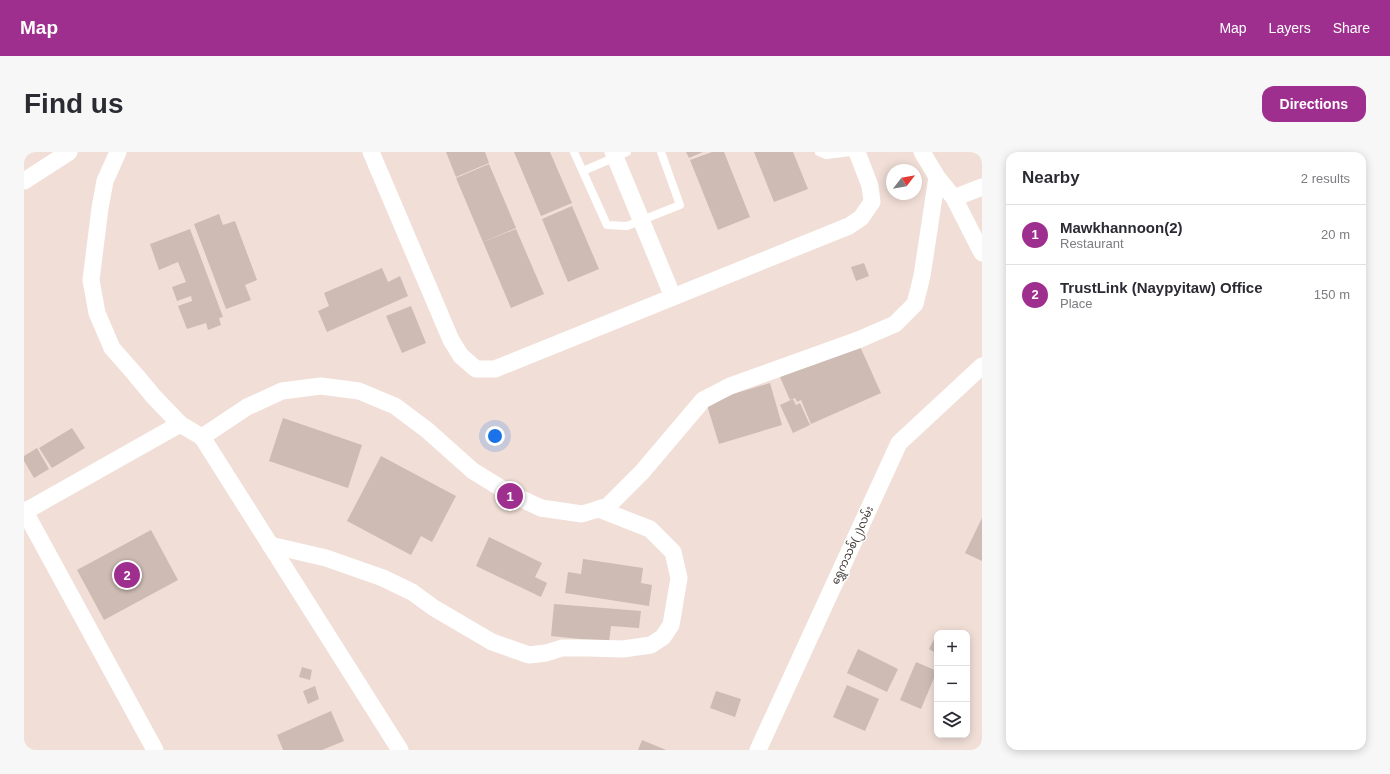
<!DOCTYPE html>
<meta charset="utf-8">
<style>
:root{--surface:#fff;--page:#f7f7f7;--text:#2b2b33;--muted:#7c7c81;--line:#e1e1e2;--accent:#9e2f8e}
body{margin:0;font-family:Arial,"Noto Sans Myanmar",sans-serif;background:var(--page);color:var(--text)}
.controls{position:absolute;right:12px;bottom:12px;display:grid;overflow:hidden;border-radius:8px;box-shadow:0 2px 10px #0003}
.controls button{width:36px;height:36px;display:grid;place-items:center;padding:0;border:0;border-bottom:1px solid var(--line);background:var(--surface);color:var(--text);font:20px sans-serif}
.compass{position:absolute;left:862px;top:12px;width:36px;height:36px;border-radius:50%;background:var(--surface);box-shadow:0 2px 10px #0003;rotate:59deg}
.you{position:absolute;left:471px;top:284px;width:14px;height:14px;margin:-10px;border:3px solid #fff;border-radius:50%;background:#1a73e8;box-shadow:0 0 0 6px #1a73e833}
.badge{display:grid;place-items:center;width:26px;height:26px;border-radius:50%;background:var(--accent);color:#fff;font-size:13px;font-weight:700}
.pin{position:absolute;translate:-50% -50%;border:2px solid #fff;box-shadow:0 1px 4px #0006}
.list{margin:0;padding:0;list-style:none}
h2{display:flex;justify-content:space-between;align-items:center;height:52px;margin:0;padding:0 16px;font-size:17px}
h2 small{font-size:13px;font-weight:400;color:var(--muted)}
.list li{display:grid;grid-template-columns:26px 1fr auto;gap:12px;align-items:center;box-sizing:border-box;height:60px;padding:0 16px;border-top:1px solid var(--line)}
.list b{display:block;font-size:15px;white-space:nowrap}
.list p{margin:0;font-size:13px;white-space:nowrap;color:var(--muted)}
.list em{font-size:13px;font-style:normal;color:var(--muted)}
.icon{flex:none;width:22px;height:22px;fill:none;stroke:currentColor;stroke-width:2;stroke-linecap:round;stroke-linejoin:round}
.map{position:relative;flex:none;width:958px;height:598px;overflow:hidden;border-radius:12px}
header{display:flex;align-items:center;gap:24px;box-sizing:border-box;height:56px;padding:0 20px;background:var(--accent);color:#fff}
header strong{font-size:19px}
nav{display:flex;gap:22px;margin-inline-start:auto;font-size:14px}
.intro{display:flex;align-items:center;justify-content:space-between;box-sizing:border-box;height:96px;padding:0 24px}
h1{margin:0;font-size:28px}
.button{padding:10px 18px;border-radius:12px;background:var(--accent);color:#fff;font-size:14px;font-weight:700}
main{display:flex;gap:24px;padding:0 24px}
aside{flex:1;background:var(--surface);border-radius:12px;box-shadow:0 2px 10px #0003}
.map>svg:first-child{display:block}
.building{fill:#cdbbb4}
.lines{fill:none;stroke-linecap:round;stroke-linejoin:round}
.service{stroke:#fff;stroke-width:8}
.minor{stroke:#fff;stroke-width:17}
.labels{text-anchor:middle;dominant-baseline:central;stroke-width:3;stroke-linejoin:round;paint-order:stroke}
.street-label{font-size:11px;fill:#3e3734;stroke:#fff}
</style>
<header>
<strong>Map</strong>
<nav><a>Map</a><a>Layers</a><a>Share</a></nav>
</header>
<div class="intro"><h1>Find us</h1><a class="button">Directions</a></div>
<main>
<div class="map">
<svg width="958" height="598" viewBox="0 0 958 598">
<rect width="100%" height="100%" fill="#f1dfd7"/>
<!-- building -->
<g class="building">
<polygon points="422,0 461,0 465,11 432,25"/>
<polygon points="490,0 526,0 548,51 517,64"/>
<polygon points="662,0 679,0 665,6"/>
<polygon points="688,0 700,0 726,65 694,78 666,8"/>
<polygon points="730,0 769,0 784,37 750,50"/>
<polygon points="465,12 492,76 459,90 432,26"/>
<polygon points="548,54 575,117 544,130 518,67"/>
<polygon points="195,62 199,73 211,69 233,128 221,133 227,148 202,157 170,72"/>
<polygon points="166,77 199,165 195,166 197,173 184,178 182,171 163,177 154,154 168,149 167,144 153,149 148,135 162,130 154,110 135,118 126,92"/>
<polygon points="492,77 520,142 487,156 459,90"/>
<polygon points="840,111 845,124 832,129 827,115"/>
<polygon points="358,116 364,130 376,124 384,144 303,180 294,159 305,154 300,141"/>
<polygon points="387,154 402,191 378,201 362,164"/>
<polygon points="834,190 857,241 787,272 777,248 773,250 771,246 766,248 756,225"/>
<polygon points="746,231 758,273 695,292 682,250"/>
<polygon points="769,247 772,253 776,251 786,273 769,281 756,253"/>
<polygon points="259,266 338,293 324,336 245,309"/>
<polygon points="48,276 61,296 28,316 15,296"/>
<polygon points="13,296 25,317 10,326 0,309 0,304"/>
<polygon points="357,304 432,344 408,390 397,384 387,403 323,369"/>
<polygon points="958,366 958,409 941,401"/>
<polygon points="127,378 154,428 80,468 53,418"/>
<polygon points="465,385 518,411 511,425 523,431 517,445 452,414"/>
<polygon points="559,407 619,416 617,431 628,433 625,454 541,441 544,420 557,422"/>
<polygon points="530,452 617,459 615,476 587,474 585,490 527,484"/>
<polygon points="913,482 913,502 905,497"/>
<polygon points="834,497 874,517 863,540 823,521"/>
<polygon points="892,510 913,519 897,557 876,548"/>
<polygon points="278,515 288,518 286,528 275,525"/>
<polygon points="823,533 855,547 841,579 809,565"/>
<polygon points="291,534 295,547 284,552 279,539"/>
<polygon points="692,539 717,547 711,565 686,556"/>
<polygon points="307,559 320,589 298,598 259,598 253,583"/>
<polygon points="618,588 642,598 614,598"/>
</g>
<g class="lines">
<!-- service -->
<g class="service">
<polyline points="550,0 583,73 603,74 656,53 637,0"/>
<polyline points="795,0 802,3 827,0"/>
<polyline points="559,19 603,0"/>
</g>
<!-- minor -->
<g class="minor">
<polyline points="94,0 81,29 76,56 67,128 73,161 88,196 110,221 130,245 156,272 178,285 223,255 258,239 297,234 335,239 371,254 403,278 449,319 485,341 517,356 558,362 584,354 618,320 679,248 706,234 834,188 871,172 891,152 898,124 913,25"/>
<polyline points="347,0 427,188 437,204 452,217 471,217 825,74 837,66 848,50 846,34 833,0"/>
<polyline points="589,0 649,145"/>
<polyline points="898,0 913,25 930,46 958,101"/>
<polyline points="0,29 45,0"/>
<polyline points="930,46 958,35"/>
<polyline points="178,285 376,598"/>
<polyline points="0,358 131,598"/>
<polyline points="0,360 156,272"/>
<polyline points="246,393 302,406 359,426 388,440 410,456 468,490 505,503 522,501 538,496 565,496 599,497 627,493 639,485 647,473 655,426 649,400 626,377 575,357"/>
<polyline points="734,598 875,291 958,214"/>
</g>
</g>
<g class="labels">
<!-- street labels -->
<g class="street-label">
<text transform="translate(828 393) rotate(-65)">ရွှေကသစ်(၂)လမ်း</text>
</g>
</g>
</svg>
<div class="controls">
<button>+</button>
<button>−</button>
<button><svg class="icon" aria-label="layers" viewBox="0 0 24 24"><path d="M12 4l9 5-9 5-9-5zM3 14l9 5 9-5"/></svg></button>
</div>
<svg class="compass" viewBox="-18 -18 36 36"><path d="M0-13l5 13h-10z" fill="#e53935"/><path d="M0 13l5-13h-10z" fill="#7c7c81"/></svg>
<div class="you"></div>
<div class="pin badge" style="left:486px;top:344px">1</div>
<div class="pin badge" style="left:103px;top:423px">2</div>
</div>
<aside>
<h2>Nearby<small>2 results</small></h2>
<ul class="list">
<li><span class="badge">1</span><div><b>Mawkhannoon(2)</b><p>Restaurant</p></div><em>20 m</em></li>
<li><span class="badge">2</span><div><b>TrustLink (Naypyitaw) Office</b><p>Place</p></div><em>150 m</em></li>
</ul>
</aside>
</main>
